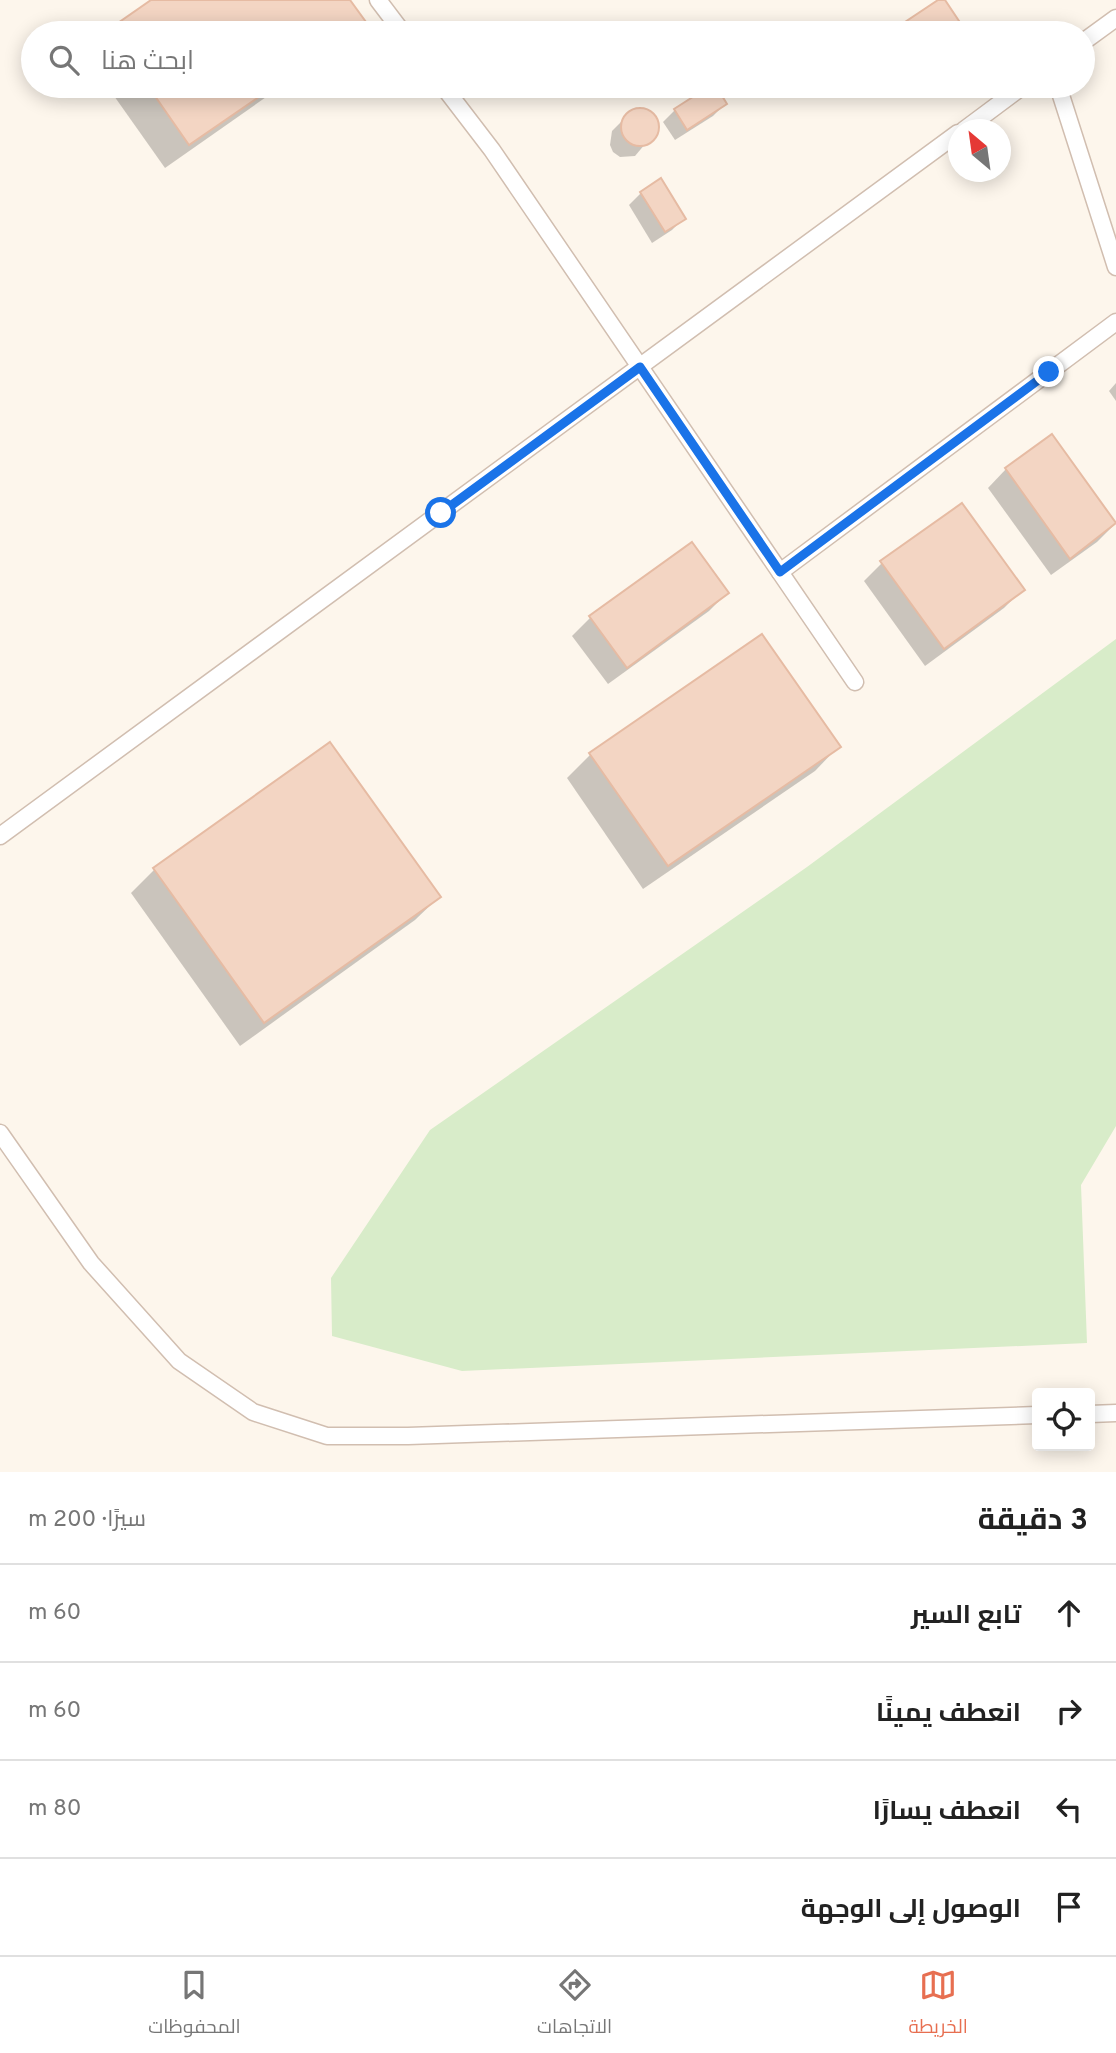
<!DOCTYPE html>
<html lang="ar">
<meta charset="utf-8">
<style>
:root{--surface:#fff;--page:#f6f6f6;--text:#222;--muted:#767676;--line:#e0e0e0;--accent:#e76f51}
body{margin:0;font-family:Overpass,Cairo,sans-serif;background:var(--page);color:var(--text);direction:rtl}
.controls{position:absolute;right:21px;bottom:21px;display:grid;overflow:hidden;border-radius:7px;box-shadow:0 4px 18px #0003}
.controls button{width:63px;height:63px;display:grid;place-items:center;padding:0;border:0;border-bottom:2px solid var(--line);background:var(--surface);color:var(--text);font:35px sans-serif}
.compass{position:absolute;left:948px;top:119px;width:63px;height:63px;border-radius:50%;background:var(--surface);box-shadow:0 4px 18px #0003;rotate:331deg}
.stop{position:absolute;width:21px;height:21px;margin:-16px;border:5px solid #1a73e8;border-radius:50%;background:#fff}
.stop.end{background:#1a73e8;border-color:#fff;box-shadow:0 2px 7px #0008}
.list{margin:0;padding:0;list-style:none}
h2{display:flex;justify-content:space-between;align-items:center;height:91px;margin:0;padding:0 28px;font-size:30px}
h2 small{font-size:23px;font-weight:400;color:var(--muted)}
.list li{display:grid;grid-template-columns:46px 1fr auto;gap:21px;align-items:center;box-sizing:border-box;height:98px;padding:0 28px;border-top:2px solid var(--line)}
.list b{display:block;font-size:26px;white-space:nowrap}
.list em{font-size:23px;font-style:normal;color:var(--muted)}
.icon{flex:none;width:38px;height:38px;fill:none;stroke:currentColor;stroke-width:2;stroke-linecap:round;stroke-linejoin:round}
.map{position:relative;flex:none;width:1116px;height:1472px;overflow:hidden;direction:ltr}
.search{position:absolute;background:var(--surface);box-shadow:0 4px 18px #0003;left:21px;right:21px;top:21px;height:77px;display:flex;align-items:center;gap:18px;box-sizing:border-box;padding:0 24px;border-radius:38px;color:var(--muted);font-size:26px}
.sheet{height:483px;background:var(--surface)}
nav{display:flex;justify-content:space-around;align-items:center;box-sizing:border-box;height:98px;border-top:2px solid var(--line);background:var(--surface);font-size:19px;color:var(--muted)}
nav a{display:grid;justify-items:center;gap:4px}
nav .on{color:var(--accent)}
.map>svg:first-child{display:block}
.green{fill:#d8ecc9}
.shadow{fill:#0003}
.building{fill:#f3d5c3;stroke:#e6bba3;stroke-width:2}
.lines{fill:none;stroke-linecap:round;stroke-linejoin:round}
.lane-casing{stroke:#d1beb0;stroke-width:19}
.lane{stroke:#fff;stroke-width:16}
.route{stroke:#1a73e8;stroke-width:9}
</style>
<div class="map">
<svg width="1116" height="1472" viewBox="0 0 1116 1472">
<rect width="100%" height="100%" fill="#fdf6ec"/>
<!-- green -->
<polygon class="green" points="1116,639 1116,1126 1081,1185 1087,1343 462,1371 332,1336 331,1278 430,1130 807,867"/>
<!-- shadow -->
<g class="shadow">
<polygon points="154,0 348,0 364,22 352,33 107,33"/>
<polygon points="941,0 961,27 955,33 895,33"/>
<polygon points="107,86 282,86 165,168"/>
<polygon points="714,86 725,104 713,116 675,140 663,122 675,110"/>
<polygon points="638,110 653,115 657,130 635,156 620,157 613,152 610,145 612,131 631,112"/>
<polygon points="660,181 684,218 672,230 652,243 629,205 641,193"/>
<polygon points="1116,383 1116,401 1109,391"/>
<polygon points="1052,437 1115,524 1097,542 1051,575 988,488 1006,469"/>
<polygon points="692,544 727,593 709,611 608,684 572,636 590,618"/>
<polygon points="882,563 1022,590 1004,608 925,666 864,581"/>
<polygon points="838,747 815,771 643,889 567,778 591,754"/>
<polygon points="154,870 439,897 415,920 240,1046 131,893"/>
</g>
<!-- building -->
<g class="building">
<polygon points="151,0 350,0 366,22 350,33 111,33 108,30"/>
<polygon points="938,0 945,0 963,27 954,33 904,33 899,26"/>
<polygon points="806,23 813,33 790,33"/>
<polygon points="148,86 275,86 189,145"/>
<polygon points="710,86 716,86 727,104 687,130 674,109"/>
<circle cx="640" cy="127" r="19"/>
<polygon points="661,178 686,219 665,232 640,192"/>
<polygon points="1052,434 1116,523 1070,559 1005,468"/>
<polygon points="962,503 1025,590 944,649 880,561"/>
<polygon points="692,542 729,593 627,668 589,616"/>
<polygon points="762,634 841,747 668,866 589,753"/>
<polygon points="330,742 441,897 264,1023 153,868"/>
</g>
<g class="lines">
<defs>
<g id="lane">
<polyline points="378,0 403,33"/>
<polyline points="1083,42 1116,18"/>
<polyline points="443,86 492,150 855,682"/>
<polyline points="1058,86 1116,267"/>
<polyline points="964,130 1023,86"/>
<polyline points="780,572 1116,322"/>
<polyline points="0,836 958,133"/>
<polyline points="0,1133 91,1263 179,1361 253,1412 327,1436 408,1436 1037,1415"/>
<polyline points="1090,1414 1116,1413"/>
</g>
</defs>
<!-- lane casing -->
<use href="#lane" class="lane-casing"/>
<!-- lane -->
<use href="#lane" class="lane"/>
</g>
<g class="lines">
<!-- route -->
<polyline class="route" points="441,513 640,367 780,572 1049,372"/>
</g>
</svg>
<div class="controls">
<button><svg class="icon" aria-label="locate" viewBox="0 0 24 24"><circle cx="12" cy="12" r="6"/><path d="M12 2v4M12 18v4M2 12h4M18 12h4"/></svg></button>
</div>
<svg class="compass" viewBox="-18 -18 36 36"><path d="M0-13l5 13h-10z" fill="#e53935"/><path d="M0 13l5-13h-10z" fill="#767676"/></svg>
<div class="stop" style="left:441px;top:513px"></div>
<div class="stop end" style="left:1049px;top:372px"></div>
<div class="search"><svg class="icon" aria-label="search" viewBox="0 0 24 24"><circle cx="10" cy="10" r="6"/><path d="M15 15l6 6"/></svg>ابحث هنا</div>
</div>
<section class="sheet">
<h2>3 دقيقة<small>سيرًا · 200 m</small></h2>
<ul class="list">
<li><svg class="icon" aria-label="ahead" viewBox="0 0 24 24"><path d="M12 20V5M6 11l6-6 6 6"/></svg><div><b>تابع السير</b></div><em>60 m</em></li>
<li><svg class="icon" aria-label="right" viewBox="0 0 24 24"><path d="M7 20v-9h11M14 6l5 5-5 5"/></svg><div><b>انعطف يمينًا</b></div><em>60 m</em></li>
<li><svg class="icon" aria-label="left" viewBox="0 0 24 24"><path d="M17 20v-9H6M10 6l-5 5 5 5"/></svg><div><b>انعطف يسارًا</b></div><em>80 m</em></li>
<li><svg class="icon" aria-label="arrive" viewBox="0 0 24 24"><path d="M6 21V4h12l-3 4 3 4H6"/></svg><div><b>الوصول إلى الوجهة</b></div></li>
</ul>
</section>
<nav>
<a class="on"><svg class="icon" aria-label="map" viewBox="0 0 24 24"><path d="M3 6l6-2 6 2 6-2v14l-6 2-6-2-6 2zM9 4v14M15 6v14"/></svg>الخريطة</a>
<a><svg class="icon" aria-label="directions" viewBox="0 0 24 24"><path d="M12 3l9 9-9 9-9-9zM9 14v-3h6M13 9l2 2-2 2"/></svg>الاتجاهات</a>
<a><svg class="icon" aria-label="saved" viewBox="0 0 24 24"><path d="M7 4h10v16l-5-4-5 4z"/></svg>المحفوظات</a>
</nav>
